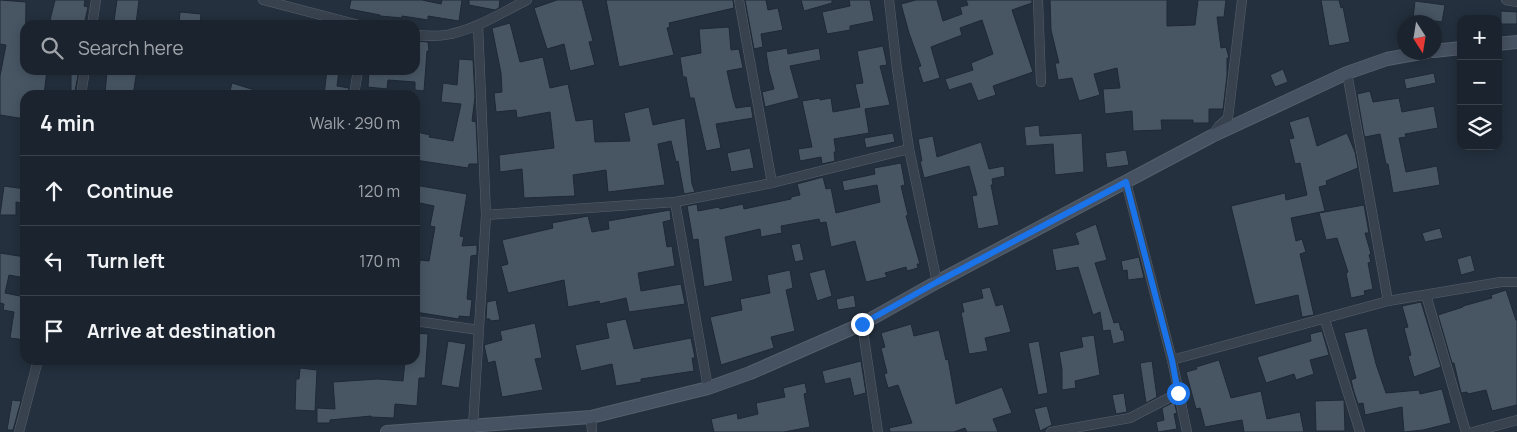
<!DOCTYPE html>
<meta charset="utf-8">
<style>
:root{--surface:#1b242e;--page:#28303a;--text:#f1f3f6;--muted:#a0a4aa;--line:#39414a}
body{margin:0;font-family:Manrope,sans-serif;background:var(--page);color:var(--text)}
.controls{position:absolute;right:15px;top:15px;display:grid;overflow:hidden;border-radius:10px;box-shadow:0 2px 12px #0003}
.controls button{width:45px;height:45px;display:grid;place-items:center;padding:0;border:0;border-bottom:1px solid var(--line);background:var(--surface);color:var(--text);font:25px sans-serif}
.compass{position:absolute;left:1397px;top:15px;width:45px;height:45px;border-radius:50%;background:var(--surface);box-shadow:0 2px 12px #0003;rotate:168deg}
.stop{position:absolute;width:15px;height:15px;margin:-11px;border:4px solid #1a73e8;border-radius:50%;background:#fff}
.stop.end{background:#1a73e8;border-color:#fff;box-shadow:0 1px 5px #0008}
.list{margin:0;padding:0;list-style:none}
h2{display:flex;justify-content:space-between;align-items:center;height:65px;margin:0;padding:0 20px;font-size:21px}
h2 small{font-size:16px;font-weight:400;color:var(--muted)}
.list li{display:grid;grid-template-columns:32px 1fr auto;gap:15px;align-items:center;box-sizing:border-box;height:70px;padding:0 20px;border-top:1px solid var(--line)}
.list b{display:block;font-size:19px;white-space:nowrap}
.list em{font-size:16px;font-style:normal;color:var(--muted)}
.icon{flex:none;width:28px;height:28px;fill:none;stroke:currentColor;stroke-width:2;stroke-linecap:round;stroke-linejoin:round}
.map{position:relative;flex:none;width:1517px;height:432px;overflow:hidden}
.search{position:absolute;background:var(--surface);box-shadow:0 2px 12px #0003;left:20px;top:20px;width:400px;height:55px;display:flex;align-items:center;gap:12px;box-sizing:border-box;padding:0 18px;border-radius:15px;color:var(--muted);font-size:19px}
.panel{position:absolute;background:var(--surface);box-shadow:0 2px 12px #0003;left:20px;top:90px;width:400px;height:275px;border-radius:15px}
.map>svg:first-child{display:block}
.building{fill:#485664;stroke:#1f2935}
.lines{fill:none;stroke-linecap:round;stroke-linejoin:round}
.minor-casing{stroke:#56606c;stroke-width:10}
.secondary-casing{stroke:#56606c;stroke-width:14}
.minor{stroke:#38424e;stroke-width:9}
.secondary{stroke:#465161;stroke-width:12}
.route{stroke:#1a73e8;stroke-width:6}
</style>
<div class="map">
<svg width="1517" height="432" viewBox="0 0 1517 432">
<rect width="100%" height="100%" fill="#24303e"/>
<!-- building -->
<g class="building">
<polygon points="0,0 26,2 25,70 47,70 44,95 25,95 25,119 0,115 0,76 6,45 0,44"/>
<polygon points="55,0 85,0 84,6 88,7 84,25 71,25 50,20"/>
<polygon points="117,0 139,0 136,24 114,21"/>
<polygon points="351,0 422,0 441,4 442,0 462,0 459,21 428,16 428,20 402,16 402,18 380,16 380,15 349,9"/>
<polygon points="469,0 500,0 499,8 495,10 469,5"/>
<polygon points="557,0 582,0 593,41 589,42 595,65 570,71 564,44 547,49 534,8"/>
<polygon points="606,0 733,0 734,8 669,23 670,27 667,28 674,55 619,67"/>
<polygon points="745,0 766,0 768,10 778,8 783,30 761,34 763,47 754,49"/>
<polygon points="801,0 832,0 832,3 804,11"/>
<polygon points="849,0 870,0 874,21 850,26 850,30 827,34 822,12 850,6"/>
<polygon points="916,0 937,0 943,21 962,14 960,7 968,5 966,0 1032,0 1032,3 1012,10 1033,72 993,86 996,95 978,101 971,83 949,90 945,79 973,70 971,63 993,54 982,20 960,28 962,35 931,47 940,78 923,83 918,67 921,66 909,33 901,4"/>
<polygon points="1050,0 1167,0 1167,26 1195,25 1198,0 1226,0 1224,17 1217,17 1221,48 1226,47 1229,58 1227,58 1227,76 1223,109 1209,109 1209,123 1193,123 1193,120 1161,120 1162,130 1133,131 1132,111 1105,114 1103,89 1120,88 1117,68 1094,74 1100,95 1079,101 1072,78 1058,80 1055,63 1059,63 1051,30"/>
<polygon points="1321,0 1339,0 1341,8 1343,7 1350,42 1329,46"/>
<polygon points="1415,1 1445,5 1442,22 1413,18"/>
<polygon points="1501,11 1517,12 1517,24 1501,24"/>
<polygon points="180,12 201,14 200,25 179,25"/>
<polygon points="510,23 520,62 543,57 550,88 568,84 576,121 593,119 595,142 630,141 624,113 649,107 653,125 685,118 692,184 695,192 684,194 678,161 676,162 671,141 658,144 665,185 608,192 606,170 573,175 575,196 524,198 522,169 500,172 499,155 554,148 550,112 517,118 516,110 496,112 494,93 502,92 501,73 492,28"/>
<polygon points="729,27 731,50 739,49 743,68 727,71 733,98 736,108 751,106 753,118 716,124 721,148 706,151 694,98 690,98 686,77 683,77 680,57 701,53 699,29"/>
<polygon points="415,41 428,42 429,51 427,51 424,91 415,90 415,82 388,80 387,89 368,87 369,70 415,70"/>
<polygon points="883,46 887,65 880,66 890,105 865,109 869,133 834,139 836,152 834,152 835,161 822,164 821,157 800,161 798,149 812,147 802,101 820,98 820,100 831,98 833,112 860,107 855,84 863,83 857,51"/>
<polygon points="787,48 788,54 819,48 821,60 790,66 799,98 765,107 762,92 774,89 769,71 766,52"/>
<polygon points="459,59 473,60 475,97 472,121 476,122 478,164 469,164 468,168 415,160 415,143 417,132 430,135 429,137 453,141 461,104 441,102 443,83 457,85"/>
<polygon points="1283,69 1288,82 1275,87 1270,75"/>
<polygon points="71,70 79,70 75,91 71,91"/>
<polygon points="107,70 137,70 133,95 105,95"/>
<polygon points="327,70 339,70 337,86 349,88 348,95 324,95"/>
<polygon points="1434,73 1436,83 1406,89 1404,79"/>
<polygon points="232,83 264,93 263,95 229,95"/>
<polygon points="1370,91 1373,102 1399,98 1402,112 1434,106 1438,128 1405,134 1406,137 1399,138 1406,172 1437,166 1440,185 1393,193 1388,164 1386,164 1380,134 1365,137 1364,135 1357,94"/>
<polygon points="1309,116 1317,146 1347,133 1355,152 1358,168 1326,181 1327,185 1319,187 1325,211 1291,218 1296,241 1302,239 1306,252 1300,254 1314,315 1302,317 1298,295 1255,305 1231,206 1285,193 1286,200 1307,195 1300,163 1295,164 1289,139 1294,138 1289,122"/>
<polygon points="1039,125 1040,136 1082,133 1084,172 1055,175 1053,144 1026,146 1024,127"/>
<polygon points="893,133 895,142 866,148 864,138"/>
<polygon points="933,136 937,157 981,142 989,169 1004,166 1005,176 992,179 993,185 991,185 999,225 978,229 972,196 977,195 969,166 924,178 920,161 922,161 918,139"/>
<polygon points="750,148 754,168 731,172 727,153"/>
<polygon points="1126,150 1129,165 1107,168 1105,153"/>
<polygon points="901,163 905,185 901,186 908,215 906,216 920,264 917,264 918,268 907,271 906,267 885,273 887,277 866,282 855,241 831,247 826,222 820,223 819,219 781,226 782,233 761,237 760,229 725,237 733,281 704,287 698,239 693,240 687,206 697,204 698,211 719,207 720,209 743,204 744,209 791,199 791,197 800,195 797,184 823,177 826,189 831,188 836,213 880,202 877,185 844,191 842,181 875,174 874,168"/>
<polygon points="415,185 467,194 460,236 464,237 462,246 477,245 477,255 471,256 467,299 472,300 470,317 459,316 459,319 415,312 415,291 417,291 420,260 429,261 435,227 430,226 434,206 415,202"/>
<polygon points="4,186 25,189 25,204 16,202 16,215 0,215"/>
<polygon points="1364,205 1369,233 1365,233 1371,254 1369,255 1371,262 1368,263 1373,289 1364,291 1365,295 1351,298 1346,273 1348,272 1337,238 1326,240 1319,213"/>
<polygon points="670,210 671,220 663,222 667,247 672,246 675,266 638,273 641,291 681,284 685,304 629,312 626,298 600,304 599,301 568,307 564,280 508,293 501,266 508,264 502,240 553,228 552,223 588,216 592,232 609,229 608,221"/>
<polygon points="1096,224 1107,260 1095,263 1114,323 1119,322 1121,330 1123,330 1125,341 1113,344 1110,330 1103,331 1100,312 1093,315 1078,267 1056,271 1052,249 1079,244 1075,233"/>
<polygon points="1440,228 1443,238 1425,242 1422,233"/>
<polygon points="800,243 804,260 795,262 791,245"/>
<polygon points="0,253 25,257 25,278 9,275 5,293 25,297 25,340 10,338 14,312 3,310 4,304 0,303"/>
<polygon points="1471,255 1475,271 1461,275 1457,259"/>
<polygon points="1139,257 1144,278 1128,280 1127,270 1123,271 1121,261"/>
<polygon points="825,269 832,296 817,301 809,273"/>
<polygon points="790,270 793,288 786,290 795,331 771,337 774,348 721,365 710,317 742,310 740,299 770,293 767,275"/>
<polygon points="990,287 996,306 1003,304 1011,332 985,338 988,351 969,354 961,312 964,312 962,303 983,298 981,289"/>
<polygon points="1506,290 1516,320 1517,320 1517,405 1492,411 1486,390 1468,394 1467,392 1461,393 1454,363 1452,363 1438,315 1463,307 1463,306 1492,298 1491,295"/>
<polygon points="854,295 856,307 838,310 836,299"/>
<polygon points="496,300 500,320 490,321 490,319 486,319 487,302"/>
<polygon points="1421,302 1441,367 1414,377 1408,356 1411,355 1404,328 1408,327 1402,306"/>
<polygon points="626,319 634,349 691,338 695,358 692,358 694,371 641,379 641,382 616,386 612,364 581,371 575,345 609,338 606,323"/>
<polygon points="535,323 542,358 535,359 543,390 502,397 495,361 488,363 484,345 502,340 500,331"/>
<polygon points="911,324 914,336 939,330 946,360 948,359 950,370 956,404 1002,387 1012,413 993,419 998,432 967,432 965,428 954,432 890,432 889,428 912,423 898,385 888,388 884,374 887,373 881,348 885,347 881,333"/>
<polygon points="1367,328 1376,364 1386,393 1419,390 1420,394 1442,389 1451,423 1423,430 1404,432 1402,407 1365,415 1363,403 1358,404 1354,392 1351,380 1356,378 1344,333"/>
<polygon points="1322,331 1329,355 1310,360 1314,374 1296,380 1294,374 1266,383 1257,357 1311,341 1310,334"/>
<polygon points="415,333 428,334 425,378 419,378 417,406 395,404 394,418 371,417 371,416 330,420 330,423 317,423 317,408 335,409 333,382 378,379 403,381 405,360 415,360"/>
<polygon points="1094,335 1100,375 1075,381 1076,388 1062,390 1062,369 1059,352 1083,347 1081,337"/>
<polygon points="448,341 466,344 459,388 441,385"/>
<polygon points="1039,341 1048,393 1038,395 1028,343"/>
<polygon points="1219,360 1231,398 1261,391 1267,419 1300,412 1304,432 1244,432 1242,420 1205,427 1200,408 1196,409 1186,372 1197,369 1196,367"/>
<polygon points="861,361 866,393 854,396 850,378 825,384 822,371"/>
<polygon points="1152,361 1157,397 1146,403 1140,363"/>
<polygon points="300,368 317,370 315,411 295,410 296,379 299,379"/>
<polygon points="805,383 807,393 804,394 810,427 784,432 714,432 711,419 737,413 738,419 758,414 756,403 785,397 783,388"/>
<polygon points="1124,393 1127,412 1116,414 1112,395"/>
<polygon points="12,400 21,401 13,430 7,430"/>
<polygon points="1344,400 1345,431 1316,431 1315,401"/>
<polygon points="1174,402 1177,413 1174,414 1177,429 1158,432 1156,422 1164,420 1162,408"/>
<polygon points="1047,406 1052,425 1040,431 1034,409"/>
</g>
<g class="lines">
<defs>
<g id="minor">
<polyline points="263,0 359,25"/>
<polyline points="739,0 772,183"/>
<polyline points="889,0 897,69 909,149 937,282"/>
<polyline points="1038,0 1041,82"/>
<polyline points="1506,0 1517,2"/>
<polyline points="92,25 96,0"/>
<path d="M415,35C427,36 439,37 451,34C478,28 503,12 527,0"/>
<polyline points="1347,73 1388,301"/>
<polyline points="81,95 85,70"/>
<polyline points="354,95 358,70"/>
<polyline points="1213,135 1219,126 1228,118 1242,0"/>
<polyline points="1126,182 1172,360 1187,432"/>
<polyline points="675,202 708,388"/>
<polyline points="486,215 675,202 772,183 909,149"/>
<polyline points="1426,295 1466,432"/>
<polyline points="1325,320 1360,432"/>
<polyline points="415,321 479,330"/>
<polyline points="862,324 878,432"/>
<polyline points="1172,360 1388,301 1501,282 1517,282"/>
<polyline points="591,417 592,432"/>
<polyline points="470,430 473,426 486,215 478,25"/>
<polyline points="19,432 38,360"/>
<polyline points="1051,432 1130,418 1178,393"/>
<polyline points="1473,432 1517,420"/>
</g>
<g id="secondary">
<polyline points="1498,44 1517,42"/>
<polyline points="1434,51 1461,48"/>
<polyline points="387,432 591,417 708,388 750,373 862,324 937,282 1212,136 1347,73 1387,59 1426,52"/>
</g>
</defs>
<!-- minor casing -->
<use href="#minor" class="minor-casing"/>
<!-- secondary casing -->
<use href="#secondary" class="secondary-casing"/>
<!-- minor -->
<use href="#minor" class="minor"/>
<!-- secondary -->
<use href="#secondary" class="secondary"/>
</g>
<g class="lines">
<!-- route -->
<polyline class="route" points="862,324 937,282 1126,182 1172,360 1178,393"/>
</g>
</svg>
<div class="controls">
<button>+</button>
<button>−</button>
<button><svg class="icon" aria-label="layers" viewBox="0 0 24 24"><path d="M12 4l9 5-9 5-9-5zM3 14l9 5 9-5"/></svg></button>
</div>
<svg class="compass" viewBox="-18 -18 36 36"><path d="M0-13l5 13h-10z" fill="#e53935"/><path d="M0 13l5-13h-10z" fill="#a0a4aa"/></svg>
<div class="stop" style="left:1178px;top:393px"></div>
<div class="stop end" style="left:862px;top:324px"></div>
<div class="search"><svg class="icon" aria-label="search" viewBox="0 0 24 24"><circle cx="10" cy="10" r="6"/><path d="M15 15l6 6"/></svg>Search here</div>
<section class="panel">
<h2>4 min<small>Walk · 290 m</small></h2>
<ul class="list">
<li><svg class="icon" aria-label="ahead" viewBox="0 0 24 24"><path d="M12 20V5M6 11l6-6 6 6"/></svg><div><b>Continue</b></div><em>120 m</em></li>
<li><svg class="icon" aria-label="left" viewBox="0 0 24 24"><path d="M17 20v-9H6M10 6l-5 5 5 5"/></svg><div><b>Turn left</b></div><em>170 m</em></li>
<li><svg class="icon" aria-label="arrive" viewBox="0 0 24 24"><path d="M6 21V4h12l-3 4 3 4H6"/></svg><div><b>Arrive at destination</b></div></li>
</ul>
</section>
</div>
